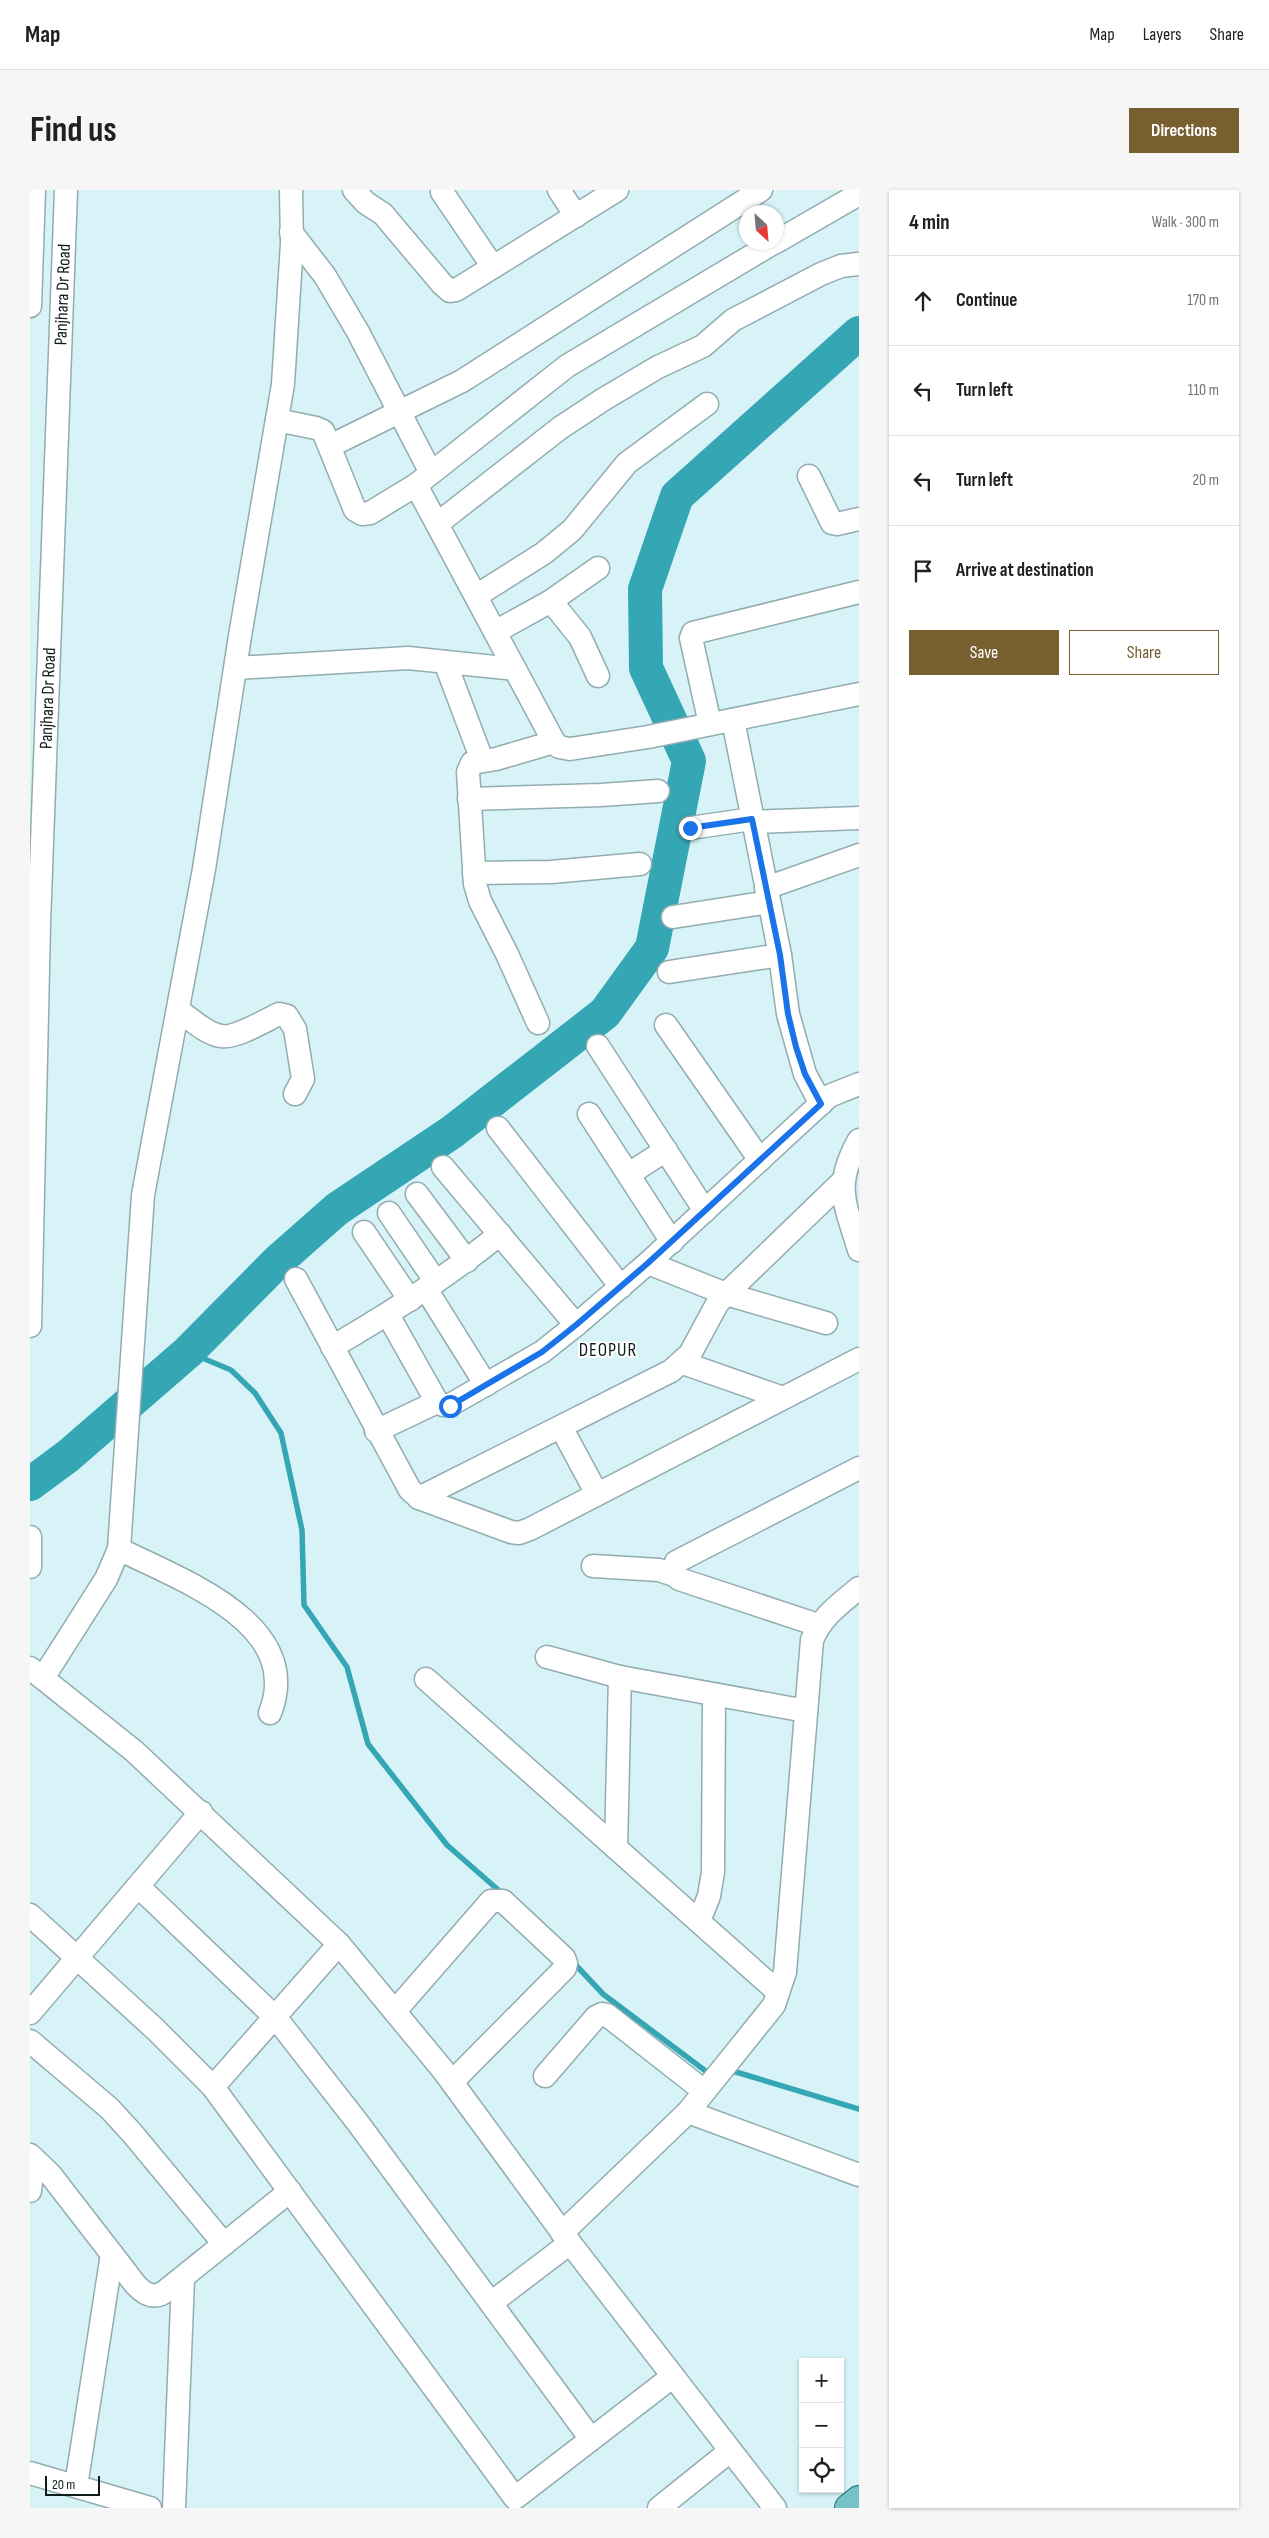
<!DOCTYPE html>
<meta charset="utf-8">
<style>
:root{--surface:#fff;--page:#f6f6f6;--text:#202124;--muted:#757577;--line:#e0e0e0;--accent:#775f2f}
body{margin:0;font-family:"Sofia Sans Condensed",sans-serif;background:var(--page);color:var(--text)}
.controls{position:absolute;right:15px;bottom:15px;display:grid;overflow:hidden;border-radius:0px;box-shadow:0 1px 4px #0004}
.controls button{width:45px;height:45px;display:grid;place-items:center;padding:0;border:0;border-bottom:1px solid var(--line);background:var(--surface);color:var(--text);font:25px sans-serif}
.compass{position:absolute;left:709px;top:15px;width:45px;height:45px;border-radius:50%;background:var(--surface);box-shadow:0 1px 4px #0004;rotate:154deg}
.scale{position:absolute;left:15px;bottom:12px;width:55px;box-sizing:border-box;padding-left:5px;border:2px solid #101b1c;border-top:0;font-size:14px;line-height:18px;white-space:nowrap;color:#101b1c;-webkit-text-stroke:4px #fff;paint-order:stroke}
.stop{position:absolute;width:15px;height:15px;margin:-11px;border:4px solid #1a73e8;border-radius:50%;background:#fff}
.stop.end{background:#1a73e8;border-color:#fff;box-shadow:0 1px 5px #0008}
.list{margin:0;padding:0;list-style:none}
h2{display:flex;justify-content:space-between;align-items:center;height:65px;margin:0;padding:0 20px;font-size:21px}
h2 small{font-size:16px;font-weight:400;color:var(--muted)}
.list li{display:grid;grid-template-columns:32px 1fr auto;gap:15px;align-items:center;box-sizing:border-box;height:90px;padding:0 20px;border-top:1px solid var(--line)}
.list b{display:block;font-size:19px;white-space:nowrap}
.list em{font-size:16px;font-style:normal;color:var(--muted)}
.actions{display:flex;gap:10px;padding:15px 20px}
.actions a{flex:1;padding:11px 0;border:1px solid var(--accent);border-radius:0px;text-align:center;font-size:18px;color:var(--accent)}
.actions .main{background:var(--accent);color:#fff}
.icon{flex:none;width:28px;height:28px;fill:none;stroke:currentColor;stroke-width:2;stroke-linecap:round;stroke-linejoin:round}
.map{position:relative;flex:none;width:829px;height:2318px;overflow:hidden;border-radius:0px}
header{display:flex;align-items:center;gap:30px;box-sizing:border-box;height:70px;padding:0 25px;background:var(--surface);border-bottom:1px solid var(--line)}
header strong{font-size:24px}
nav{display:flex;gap:28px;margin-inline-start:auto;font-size:18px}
.intro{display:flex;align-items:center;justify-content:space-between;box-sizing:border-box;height:120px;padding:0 30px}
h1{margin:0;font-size:35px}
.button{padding:12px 22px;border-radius:0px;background:var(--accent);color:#fff;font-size:18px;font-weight:700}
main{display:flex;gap:30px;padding:0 30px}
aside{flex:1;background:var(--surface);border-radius:0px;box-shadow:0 1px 4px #0004}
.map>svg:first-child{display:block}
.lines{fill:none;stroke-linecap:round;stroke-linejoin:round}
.stream{stroke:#35a6b4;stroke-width:5.5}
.river{stroke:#35a6b4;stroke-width:34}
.minor-casing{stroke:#92acb0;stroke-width:25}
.major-casing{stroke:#186d76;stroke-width:30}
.minor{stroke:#fff;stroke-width:22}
.major{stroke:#77c2ca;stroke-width:28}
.route{stroke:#1a73e8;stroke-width:6}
.labels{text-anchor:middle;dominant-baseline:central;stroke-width:4;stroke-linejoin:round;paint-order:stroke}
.street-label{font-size:18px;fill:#101b1c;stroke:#fff}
.neighbourhood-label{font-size:19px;letter-spacing:1px;fill:#101b1c;stroke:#fff}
</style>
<header>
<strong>Map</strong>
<nav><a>Map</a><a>Layers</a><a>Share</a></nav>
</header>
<div class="intro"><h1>Find us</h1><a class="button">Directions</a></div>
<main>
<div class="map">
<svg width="829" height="2318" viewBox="0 0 829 2318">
<rect width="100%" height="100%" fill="#d7f3f7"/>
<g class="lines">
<!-- stream -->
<g class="stream">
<polyline points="158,1162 201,1180 225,1203 251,1243 272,1340 274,1415 317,1477 338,1554 417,1655 474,1705"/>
<polyline points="542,1771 573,1804 677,1882 682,1882"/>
<polyline points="699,1882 706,1882 829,1919"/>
</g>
<!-- river -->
<polyline class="river" points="0,1294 38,1266 158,1162 248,1071 307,1019 422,942 575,823 622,758 659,571 616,478 615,399 647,306 829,143"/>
<defs>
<g id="minor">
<polyline points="324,0 336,13 353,24 412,94 420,101 426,100 587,0"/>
<polyline points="529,0 546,26"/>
<polyline points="412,2 463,77"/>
<polyline points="261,42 295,86 328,142 401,283"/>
<polyline points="745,52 537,176 386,295 524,552 529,557 540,559 618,547 829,504"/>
<polyline points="746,52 829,4"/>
<polyline points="0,116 4,0"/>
<polyline points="247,230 286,238 293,241 325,320 332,324 340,323 386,295"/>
<polyline points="300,256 432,191 731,0"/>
<polyline points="779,286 802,333 807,334 829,329"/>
<polyline points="407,334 530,238 574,209 628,177 673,156 703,130 791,84 811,76 828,74"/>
<polyline points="446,406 514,363 542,340 597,273 677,214"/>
<polyline points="521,411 550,447 568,486"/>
<polyline points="465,442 521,411 568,378"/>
<polyline points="415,472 452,570"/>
<polyline points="206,478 378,468 485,479"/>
<polyline points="703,530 750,765 758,824 775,884 791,914"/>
<polyline points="680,534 661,448 663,443 829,402"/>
<polyline points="439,609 571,605 628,601"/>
<polyline points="722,632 829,628"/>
<polyline points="660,638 722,629"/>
<polyline points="444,683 521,682 610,674"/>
<polyline points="736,698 829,665"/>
<polyline points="643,727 739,712"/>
<polyline points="639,782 750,765"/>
<path d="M148,820C161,829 176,844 191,846C205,849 236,830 249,824L257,826L265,839L273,889L265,904"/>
<polyline points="508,833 477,764 450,711 445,694 438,582 442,573 466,569 524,552"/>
<polyline points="636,835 730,970"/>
<polyline points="568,856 675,1021"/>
<polyline points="559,924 642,1052"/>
<polyline points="468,938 591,1097"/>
<path d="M829,950C803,996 815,1013 829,1060"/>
<polyline points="413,977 546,1135"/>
<polyline points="599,984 636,960"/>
<polyline points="387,1004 437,1071"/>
<polyline points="359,1023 406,1092"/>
<polyline points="334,1042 380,1110"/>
<polyline points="618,1073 696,1104 796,1133"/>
<polyline points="266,1089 380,1300 389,1308 481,1342 489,1343 500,1339 829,1169"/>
<polyline points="396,1099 456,1195"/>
<polyline points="358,1125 407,1212 413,1215 420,1215 512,1162 546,1135 618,1073 799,906 829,894"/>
<path id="s1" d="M0,1136L9,734L36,0"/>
<path d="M302,1157C361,1123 417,1087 470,1044"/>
<polyline points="653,1173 753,1208"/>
<polyline points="531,1237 567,1304"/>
<polyline points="346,1241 407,1212"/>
<polyline points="389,1308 641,1181 660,1164 687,1114 696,1104 812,992"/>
<polyline points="0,1347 0,1377"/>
<path d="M89,1359C150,1390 275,1433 240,1523"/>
<polyline points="563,1376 629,1380 644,1385"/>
<path d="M788,1435L649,1389C643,1383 643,1379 646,1372L829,1278"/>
<polyline points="517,1467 590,1487 776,1521"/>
<polyline points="0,1478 104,1561 309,1754 413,1880 540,2053 745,2318"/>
<polyline points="13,1488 76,1389 89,1359 113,1005 174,679 210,446 253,194 262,53 261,0"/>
<polyline points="396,1489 748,1802"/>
<polyline points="586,1658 590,1487"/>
<polyline points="109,1697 246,1828 328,1933 561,2249"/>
<polyline points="0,1725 125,1839 183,1897 485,2308 642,2187"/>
<polyline points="669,1731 679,1706 683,1682 684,1505"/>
<polyline points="365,1821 461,1711 473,1711 534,1768 536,1773 535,1778 422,1892"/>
<polyline points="0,1823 171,1622"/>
<polyline points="0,1851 79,1918 102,1943 194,2054"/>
<polyline points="515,1886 566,1827 572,1824 577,1825 674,1901"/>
<polyline points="183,1897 309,1754"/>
<polyline points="658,1922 829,1985"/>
<path d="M0,1965L20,1984L105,2094C113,2103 122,2109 133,2103L260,2001"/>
<polyline points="0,2001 4,1969"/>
<path d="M532,2043L658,1922L744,1815L755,1782L782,1450C792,1426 810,1414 829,1398"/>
<polyline points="461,2113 540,2053"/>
<polyline points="0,2283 120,2318"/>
<polyline points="46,2296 82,2064"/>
<polyline points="144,2318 153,2088"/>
<polyline points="629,2318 700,2261"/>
</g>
<polyline id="major" points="819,2318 829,2310"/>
</defs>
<!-- minor casing -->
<use href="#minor" class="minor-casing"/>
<!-- major casing -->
<use href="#major" class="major-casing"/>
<!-- minor -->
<use href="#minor" class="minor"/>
<!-- major -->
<use href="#major" class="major"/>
</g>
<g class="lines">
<!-- route -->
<polyline class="route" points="420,1216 512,1162 546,1135 618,1073 791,914 775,884 766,857 758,824 750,765 722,629 660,638"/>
</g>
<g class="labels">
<!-- street labels -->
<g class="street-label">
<text stroke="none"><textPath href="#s1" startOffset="1032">Panjhara Dr Road</textPath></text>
<text stroke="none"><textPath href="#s1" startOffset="628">Panjhara Dr Road</textPath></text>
</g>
<!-- neighbourhood labels -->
<g class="neighbourhood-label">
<text x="578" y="1160">DEOPUR</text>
</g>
</g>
</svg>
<div class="controls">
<button>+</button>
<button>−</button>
<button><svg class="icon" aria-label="locate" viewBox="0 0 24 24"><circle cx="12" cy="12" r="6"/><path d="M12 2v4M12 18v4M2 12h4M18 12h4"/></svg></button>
</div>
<svg class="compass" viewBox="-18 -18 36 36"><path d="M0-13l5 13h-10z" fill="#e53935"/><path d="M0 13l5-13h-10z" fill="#757577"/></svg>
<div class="scale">20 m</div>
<div class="stop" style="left:420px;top:1216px"></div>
<div class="stop end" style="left:660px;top:638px"></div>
</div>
<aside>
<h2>4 min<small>Walk · 300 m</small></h2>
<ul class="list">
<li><svg class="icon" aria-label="ahead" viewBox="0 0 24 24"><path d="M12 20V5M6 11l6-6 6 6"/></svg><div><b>Continue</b></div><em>170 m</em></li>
<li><svg class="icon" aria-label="left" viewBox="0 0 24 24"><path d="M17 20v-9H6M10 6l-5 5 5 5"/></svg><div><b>Turn left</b></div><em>110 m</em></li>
<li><svg class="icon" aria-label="left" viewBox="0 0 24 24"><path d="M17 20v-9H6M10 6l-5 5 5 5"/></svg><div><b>Turn left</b></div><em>20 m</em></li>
<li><svg class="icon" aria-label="arrive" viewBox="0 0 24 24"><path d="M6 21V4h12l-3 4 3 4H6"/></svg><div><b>Arrive at destination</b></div></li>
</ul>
<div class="actions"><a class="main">Save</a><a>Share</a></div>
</aside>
</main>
